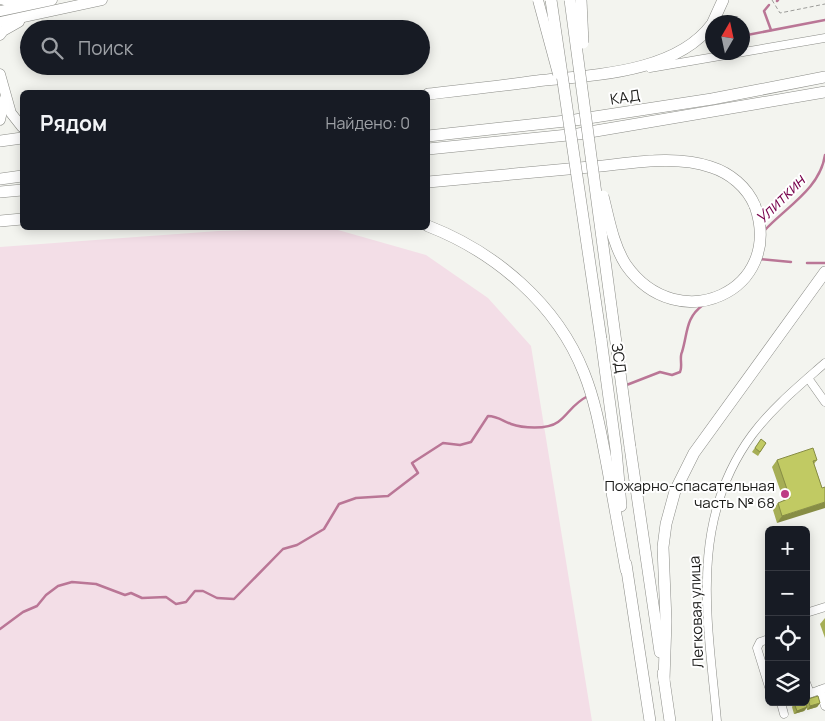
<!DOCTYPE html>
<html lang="ru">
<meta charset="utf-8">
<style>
:root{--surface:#171b24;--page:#20242c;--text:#f1f3f6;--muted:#9ea1a6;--line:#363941}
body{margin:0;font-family:Manrope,sans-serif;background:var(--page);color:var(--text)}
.controls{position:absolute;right:15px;bottom:15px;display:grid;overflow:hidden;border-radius:8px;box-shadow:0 2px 12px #0003}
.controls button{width:45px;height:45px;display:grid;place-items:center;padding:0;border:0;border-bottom:1px solid var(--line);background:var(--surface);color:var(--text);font:25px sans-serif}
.compass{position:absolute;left:705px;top:15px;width:45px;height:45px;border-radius:50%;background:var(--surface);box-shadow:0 2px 12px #0003;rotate:9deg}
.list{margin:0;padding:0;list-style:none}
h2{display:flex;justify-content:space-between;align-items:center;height:65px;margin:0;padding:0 20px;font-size:21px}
h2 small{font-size:16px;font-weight:400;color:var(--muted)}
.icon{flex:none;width:28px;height:28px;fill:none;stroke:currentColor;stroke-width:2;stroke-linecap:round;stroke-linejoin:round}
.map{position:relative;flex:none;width:825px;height:721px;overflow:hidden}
.search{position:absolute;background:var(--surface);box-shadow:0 2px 12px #0003;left:20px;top:20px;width:410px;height:55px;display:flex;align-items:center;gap:12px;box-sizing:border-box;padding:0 18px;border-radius:28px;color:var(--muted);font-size:19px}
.panel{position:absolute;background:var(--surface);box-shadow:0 2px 12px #0003;left:20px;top:90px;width:410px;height:140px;border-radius:8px}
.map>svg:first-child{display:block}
.green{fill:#f3dee7}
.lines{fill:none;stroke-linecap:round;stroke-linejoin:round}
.stream{stroke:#ba7696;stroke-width:2.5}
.minor-casing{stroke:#8b8c87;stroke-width:9}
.major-casing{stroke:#8b8c87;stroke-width:11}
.highway-casing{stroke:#8b8c87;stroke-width:12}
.path{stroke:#9c9c99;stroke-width:1;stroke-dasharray:4 2.5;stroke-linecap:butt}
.minor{stroke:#fff;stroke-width:8}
.major{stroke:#fff;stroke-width:10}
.highway{stroke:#fff;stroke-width:11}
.major-bridge-casing{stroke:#8b8c87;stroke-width:11;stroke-linecap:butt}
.highway-bridge-casing{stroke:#8b8c87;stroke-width:12;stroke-linecap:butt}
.major-bridge{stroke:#fff;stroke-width:10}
.highway-bridge{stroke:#fff;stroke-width:11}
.wall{fill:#a6ae55}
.shaded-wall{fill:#878d45}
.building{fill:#c1ca63;stroke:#878d45}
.poi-dot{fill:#be3c84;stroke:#fff;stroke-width:2}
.labels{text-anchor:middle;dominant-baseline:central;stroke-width:4;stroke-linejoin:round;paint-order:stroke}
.street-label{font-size:15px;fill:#1c1c1a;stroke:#fff}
.poi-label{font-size:15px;fill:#1c1c1a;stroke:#fff;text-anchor:end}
.water-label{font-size:16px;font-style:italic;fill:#77004b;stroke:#fff}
</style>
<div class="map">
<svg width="825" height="721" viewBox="0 0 825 721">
<rect width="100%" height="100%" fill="#f3f4ef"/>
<!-- green -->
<polygon class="green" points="331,228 426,255 488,298 531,346 592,721 0,721 0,247 218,231"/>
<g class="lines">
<!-- stream -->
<g class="stream">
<polyline points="777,1 778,0"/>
<polyline points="769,5 764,11 771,30"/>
<polyline points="742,36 825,20"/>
<path d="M764,231C786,207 820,189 825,155"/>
<polyline points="760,259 791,262"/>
<polyline points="807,263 825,263"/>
<path d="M624,386L660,372L672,375L680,372C683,365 679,358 682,352C688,333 685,318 703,305"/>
<path d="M0,629L23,612L37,606L46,595L58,586L72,582L96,584L125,595L131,593L142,598L166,597L176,604L186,602L195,591H203L217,598L234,599L283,549L297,545L324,529L339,504L356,498L388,496L418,473L412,463L443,443L460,445L471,442L488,416C497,416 503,421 511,424C522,428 547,430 558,422C569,414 572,404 588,396"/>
</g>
<defs>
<g id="minor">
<polyline points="1,0 11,3 25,0"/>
<polyline points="650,68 825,38"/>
<polyline points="808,378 825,402"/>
<polyline points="806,613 825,607"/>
<polyline points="769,639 760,642 757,648 769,687"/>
<polyline points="806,683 810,693"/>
<polyline points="820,690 825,706"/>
<polyline points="806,695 825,688"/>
<polyline points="781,703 784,714"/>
<path d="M717,721C708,621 688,522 752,435C773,407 800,385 825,363"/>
</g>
<g id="major">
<polyline points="0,11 52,0"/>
<polyline points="0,22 102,0"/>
<polyline points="0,35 3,31 19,22"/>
<polyline points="0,74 11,113 22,127"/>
<polyline points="0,120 5,98"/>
</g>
<g id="highway">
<polyline points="713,22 723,0"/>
<path d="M428,94C464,90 501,86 537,81C593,75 676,73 712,24"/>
<polyline points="428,136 575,120 712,99 825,77"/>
<polyline points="0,141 22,138"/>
<polyline points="428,149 578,134 825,92"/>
<polyline points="0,179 22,176"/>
<path d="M428,182C482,177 536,172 590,167C628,164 674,154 711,167C730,173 747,187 755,206"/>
<polyline points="0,192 22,190"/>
<polyline points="0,221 22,219"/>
<path d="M428,226C495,252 557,304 584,373C596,403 601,434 607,465C613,500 620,535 626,570"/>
<polyline points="601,339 616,450 621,506"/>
<polyline points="630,447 660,652"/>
<polyline points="626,564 650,721"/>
<polyline points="663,673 670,721"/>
<polyline points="664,680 666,621 663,547 666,524 675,491 694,453 825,272"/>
</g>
</defs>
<!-- minor casing -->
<use href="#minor" class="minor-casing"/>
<!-- major casing -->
<use href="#major" class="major-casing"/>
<!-- highway casing -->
<use href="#highway" class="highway-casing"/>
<!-- path -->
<polyline class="path" points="772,0 780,13 825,4"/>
<!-- minor -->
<use href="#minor" class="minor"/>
<!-- major -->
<use href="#major" class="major"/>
<!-- highway -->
<use href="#highway" class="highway"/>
<defs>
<polyline id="major-bridge" points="538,0 558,74"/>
<g id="highway-bridge">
<polyline points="551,0 601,339"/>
<polyline points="570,0 630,447"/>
<polyline points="581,0 583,43"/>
<path d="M603,196C609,219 613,245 626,265C678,339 785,291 755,206"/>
</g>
</defs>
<!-- major-bridge casing -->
<use href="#major-bridge" class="major-bridge-casing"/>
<!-- highway-bridge casing -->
<use href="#highway-bridge" class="highway-bridge-casing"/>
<!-- major-bridge -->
<use href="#major-bridge" class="major-bridge"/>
<!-- highway-bridge -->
<use href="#highway-bridge" class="highway-bridge"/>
</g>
<!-- wall -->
<g class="wall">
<polygon points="761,439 766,443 758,456 752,452"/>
<polygon points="777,460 817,460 814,464 822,488 777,523 773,510 778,503 784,501 772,467"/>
<polygon points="825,618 825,638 820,624"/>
<polygon points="808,699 820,703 817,707 807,710 807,708 804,711 794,714 792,707 794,703 806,702"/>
</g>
<!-- shaded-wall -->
<g class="shaded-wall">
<polygon points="825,502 825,508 777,523 782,516"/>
<polygon points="820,703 817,707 807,710 810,706"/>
<polygon points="807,707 804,711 794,714 797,711"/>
</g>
<!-- building -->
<g class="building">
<polygon points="761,439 766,443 760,452 755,448"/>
<polygon points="813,448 817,460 813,461 822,488 825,487 825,502 782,516 778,503 790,498 777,460"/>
<polygon points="818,696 820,703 810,706 808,699"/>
<polygon points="797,702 805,702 807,707 797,711 794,703"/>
</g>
<!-- markers -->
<circle class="poi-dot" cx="785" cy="494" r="5"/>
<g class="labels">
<!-- street labels -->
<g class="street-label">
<text transform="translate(625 97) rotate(-9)">КАД</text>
<text transform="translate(619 358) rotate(82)">ЗСД</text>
<text transform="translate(696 612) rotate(-92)">Легковая улица</text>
</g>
<!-- poi labels -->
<g class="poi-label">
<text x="775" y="485">Пожарно-спасательная<tspan x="775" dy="17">часть № 68</tspan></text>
</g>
<!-- water labels -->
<g class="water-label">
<text transform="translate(780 199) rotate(-45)">Улиткин</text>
</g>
</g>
</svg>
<div class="controls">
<button>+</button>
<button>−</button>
<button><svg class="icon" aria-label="locate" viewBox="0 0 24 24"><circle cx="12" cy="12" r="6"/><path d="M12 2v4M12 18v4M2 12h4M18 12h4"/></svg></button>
<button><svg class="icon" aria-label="layers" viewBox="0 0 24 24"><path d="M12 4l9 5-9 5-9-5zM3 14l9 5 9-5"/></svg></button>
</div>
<svg class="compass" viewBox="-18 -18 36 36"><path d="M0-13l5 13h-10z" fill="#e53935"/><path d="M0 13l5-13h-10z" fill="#9ea1a6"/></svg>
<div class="search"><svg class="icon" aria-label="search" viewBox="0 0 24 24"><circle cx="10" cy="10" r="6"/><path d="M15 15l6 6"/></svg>Поиск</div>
<section class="panel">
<h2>Рядом<small>Найдено: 0</small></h2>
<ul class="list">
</ul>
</section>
</div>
